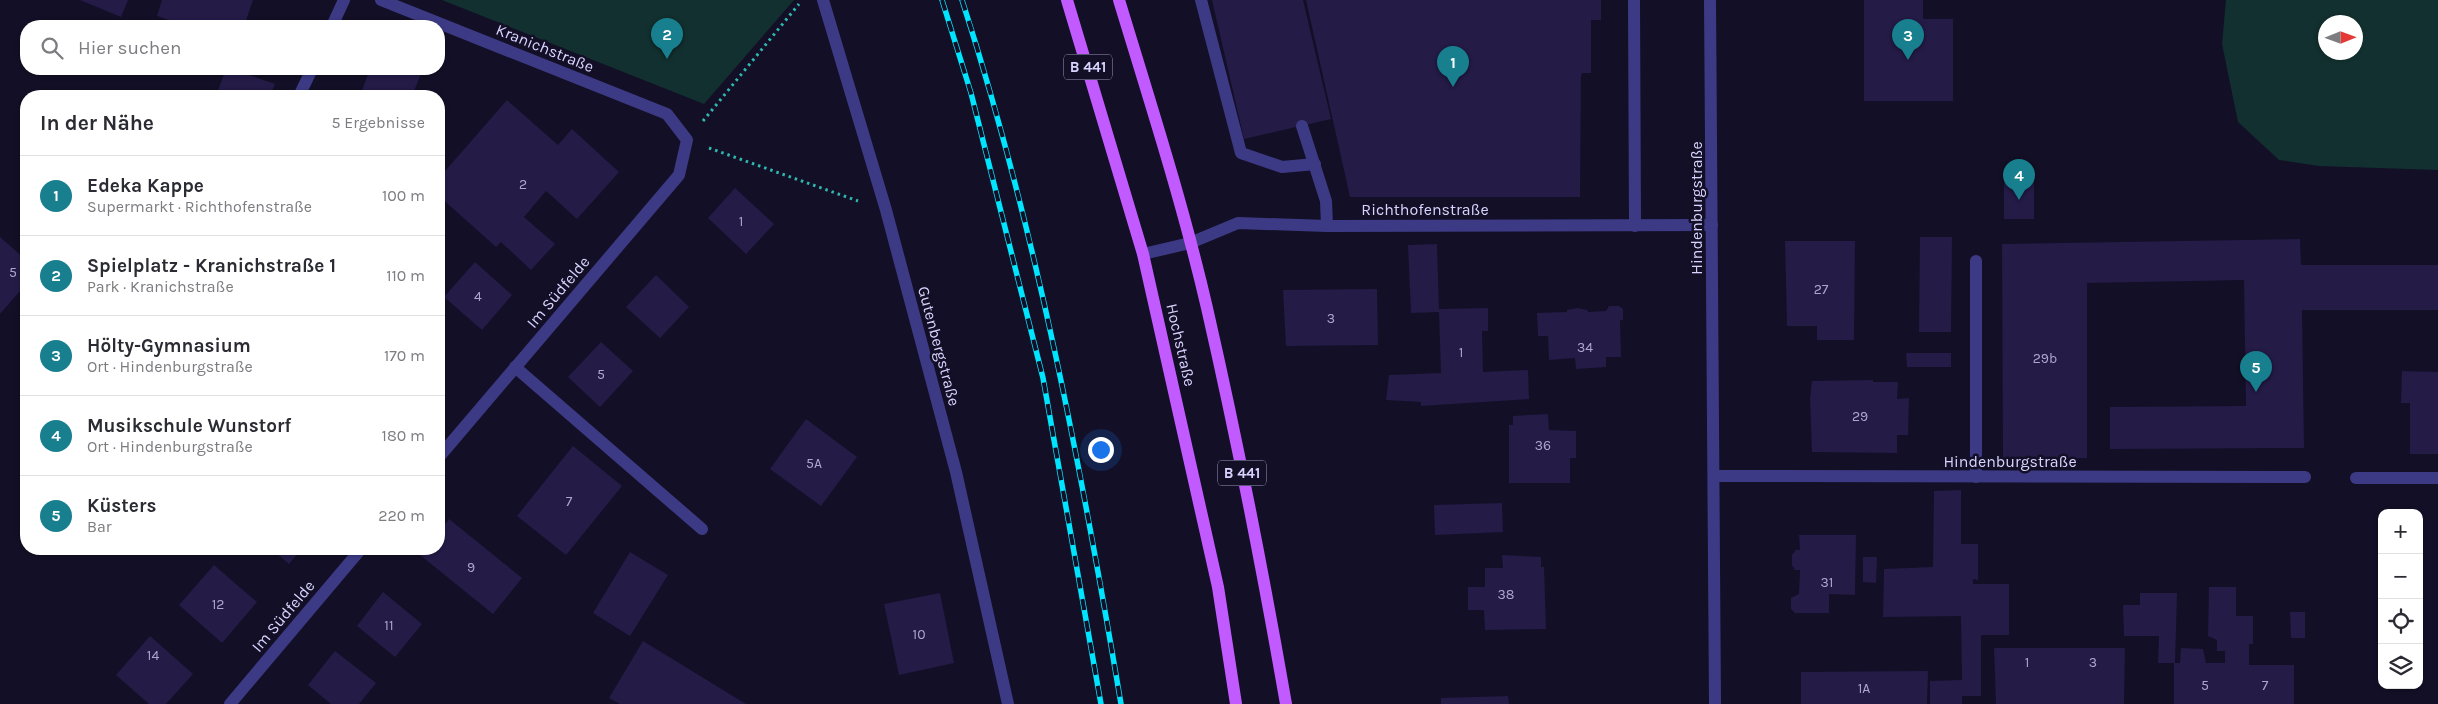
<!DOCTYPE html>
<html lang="de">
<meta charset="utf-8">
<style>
:root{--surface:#fff;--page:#f7f7f7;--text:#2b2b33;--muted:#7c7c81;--line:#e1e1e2;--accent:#187f8f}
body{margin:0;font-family:Karla,sans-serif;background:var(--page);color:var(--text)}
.controls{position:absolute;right:15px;bottom:15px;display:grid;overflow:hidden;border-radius:10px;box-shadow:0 1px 4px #0004}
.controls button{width:45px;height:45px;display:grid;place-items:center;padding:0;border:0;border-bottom:1px solid var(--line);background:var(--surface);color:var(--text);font:25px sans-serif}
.compass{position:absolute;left:2318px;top:15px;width:45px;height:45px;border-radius:50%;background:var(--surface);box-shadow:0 1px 4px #0004;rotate:89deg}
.you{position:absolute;left:1100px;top:449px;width:18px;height:18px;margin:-12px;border:4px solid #fff;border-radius:50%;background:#1a73e8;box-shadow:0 0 0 8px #1a73e833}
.badge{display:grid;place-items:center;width:32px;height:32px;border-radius:50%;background:var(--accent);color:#fff;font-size:16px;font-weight:700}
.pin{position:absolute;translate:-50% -41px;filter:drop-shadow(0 1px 2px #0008)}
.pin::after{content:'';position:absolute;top:26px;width:18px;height:15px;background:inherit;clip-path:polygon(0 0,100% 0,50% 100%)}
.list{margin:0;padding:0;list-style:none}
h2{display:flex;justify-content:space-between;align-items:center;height:65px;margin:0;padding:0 20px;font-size:21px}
h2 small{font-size:16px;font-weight:400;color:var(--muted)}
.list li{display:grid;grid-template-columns:32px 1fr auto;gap:15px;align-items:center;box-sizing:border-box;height:80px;padding:0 20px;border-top:1px solid var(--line)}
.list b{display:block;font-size:19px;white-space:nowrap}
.list p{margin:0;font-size:16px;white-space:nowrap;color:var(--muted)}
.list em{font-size:16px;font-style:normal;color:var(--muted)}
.icon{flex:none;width:28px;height:28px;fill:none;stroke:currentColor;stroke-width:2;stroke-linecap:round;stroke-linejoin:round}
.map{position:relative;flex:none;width:2438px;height:704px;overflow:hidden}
.search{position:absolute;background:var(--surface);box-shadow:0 1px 4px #0004;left:20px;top:20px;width:425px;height:55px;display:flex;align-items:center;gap:12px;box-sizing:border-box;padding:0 18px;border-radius:20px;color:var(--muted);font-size:19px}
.panel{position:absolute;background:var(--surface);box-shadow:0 1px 4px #0004;left:20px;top:90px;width:425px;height:465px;border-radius:20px}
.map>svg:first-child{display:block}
.green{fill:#12302f;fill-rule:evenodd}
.building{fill:#241b47}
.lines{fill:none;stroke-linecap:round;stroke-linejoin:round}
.path{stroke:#2fb8b0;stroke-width:3;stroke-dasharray:2.5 4;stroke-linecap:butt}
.lane{stroke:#3d3a85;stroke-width:12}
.street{stroke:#3d3a85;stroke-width:12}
.primary{stroke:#c25bff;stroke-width:12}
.rail-casing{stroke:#00e5ff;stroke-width:5.5}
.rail{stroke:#130f26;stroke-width:4;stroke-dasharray:11;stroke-linecap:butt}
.labels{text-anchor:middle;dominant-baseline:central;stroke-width:5;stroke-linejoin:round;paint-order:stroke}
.number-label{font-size:14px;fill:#aca6d1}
.shield{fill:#130f26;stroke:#9e99be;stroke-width:1}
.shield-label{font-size:15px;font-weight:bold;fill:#d9d4ff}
.street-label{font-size:16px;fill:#d9d4ff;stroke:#130f26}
</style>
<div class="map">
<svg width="2438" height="704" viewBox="0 0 2438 704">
<rect width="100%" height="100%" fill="#130f26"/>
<!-- green -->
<g class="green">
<polygon points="442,0 794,0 704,104"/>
<path d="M2226,0H2438V170L2319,166L2279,160L2238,122L2222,44ZM2326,22H2356V52H2326Z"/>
</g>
<!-- building -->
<g class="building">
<polygon points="80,0 128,0 121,17"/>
<polygon points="162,0 253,0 244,26 186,26 157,16"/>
<polygon points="1212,0 1303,0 1331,119 1244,139"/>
<polygon points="1306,0 1601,0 1601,20 1591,20 1591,73 1582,73 1581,76 1580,197 1350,197"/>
<polygon points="1864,0 1923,0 1923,19 1953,19 1953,101 1864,101"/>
<polygon points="226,69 232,69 275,84 270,96 216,96"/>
<polygon points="370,69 423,69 412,96 369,96 361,93"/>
<polygon points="507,100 558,145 572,129 619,172 577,219 546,191 524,217 555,244 531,270 501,242 496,247 439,196 439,178"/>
<rect x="2004" y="180" width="30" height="39"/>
<polygon points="735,188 774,224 746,254 708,218"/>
<polygon points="0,237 26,260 26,284 0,314"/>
<polygon points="1920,237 1952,237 1951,332 1919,332"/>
<polygon points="2300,239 2301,265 2438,265 2438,310 2302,310 2304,448 2110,449 2110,407 2246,406 2244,280 2087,283 2087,458 2003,458 2002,244"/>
<polygon points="1785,241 1855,241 1854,340 1817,340 1817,326 1787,326"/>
<polygon points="1437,244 1439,309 1488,308 1488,331 1482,331 1483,372 1528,370 1529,399 1421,406 1421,402 1386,400 1389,375 1441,373 1439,312 1411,313 1408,245"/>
<polygon points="475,262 512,295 482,330 444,297"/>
<polygon points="656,275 689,307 660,338 626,307"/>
<polygon points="1377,289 1378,345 1286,346 1283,290"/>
<polygon points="1609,306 1619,306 1623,309 1623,320 1620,320 1621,357 1606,357 1606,367 1576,369 1575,358 1549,360 1548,336 1538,336 1537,313 1567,312 1567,310 1578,308 1587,310 1588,312 1606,311"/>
<polygon points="601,342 633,371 600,407 568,377"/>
<polygon points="1906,353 1951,353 1951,367 1907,367"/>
<polygon points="2402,371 2438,372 2438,454 2410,454 2410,403 2401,403"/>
<polygon points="1873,380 1873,382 1898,382 1897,399 1909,398 1908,435 1897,435 1897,453 1812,452 1810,399 1812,381"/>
<polygon points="1548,414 1549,430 1576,431 1576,458 1570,458 1570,483 1509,483 1509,425 1513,425 1513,416"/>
<polygon points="806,419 857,457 821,506 770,469"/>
<polygon points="573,446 622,486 566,555 517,516"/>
<polygon points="1961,490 1961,544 1978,544 1978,580 1973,579 1973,584 2009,584 2009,635 1981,635 1981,696 1962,696 1962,704 1930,704 1930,681 1962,680 1961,616 1883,617 1884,569 1933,567 1934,491"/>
<polygon points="1502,503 1503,532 1435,535 1434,505"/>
<polygon points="449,519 522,578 493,614 420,555 425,549 439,549 439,532"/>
<polygon points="1799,535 1856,535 1855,595 1829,594 1829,613 1795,613 1791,609 1791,598 1799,594 1800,570 1795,570 1792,565 1792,555 1796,550 1800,550"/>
<polygon points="271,549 302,549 289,564"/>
<polygon points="630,552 668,575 630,636 593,613"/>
<polygon points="1502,555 1541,557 1541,567 1544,567 1546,629 1485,630 1484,610 1468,610 1468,587 1485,587 1485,568 1503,568"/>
<polygon points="1863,557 1877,557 1876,583 1863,582"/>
<polygon points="214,565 257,602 222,643 179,605"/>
<polygon points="2209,587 2236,587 2236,616 2253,616 2253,644 2249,644 2249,665 2294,665 2294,704 2174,704 2174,663 2158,663 2159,636 2124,636 2123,605 2140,605 2140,593 2177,593 2175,663 2180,663 2181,648 2203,649 2206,663 2225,663 2225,651 2217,651 2217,640 2208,636"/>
<polygon points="383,592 422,624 395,657 357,626"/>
<polygon points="940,593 954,663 899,675 884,604"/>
<polygon points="2290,612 2305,612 2305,638 2291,638"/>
<polygon points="150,636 193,674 166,704 149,704 116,675"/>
<polygon points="643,641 746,704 620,704 609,698"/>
<polygon points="1994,648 2125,648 2124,704 1996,704"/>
<polygon points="335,651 376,683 359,704 331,704 308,685"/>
<polygon points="1928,671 1927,704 1801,704 1801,672"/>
<polygon points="1508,696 1509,704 1441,704 1441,698"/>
</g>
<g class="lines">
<!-- path -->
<g class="path">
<polyline points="703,121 799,4"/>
<polyline points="709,148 858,201"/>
</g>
<!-- lane -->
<g class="lane">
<polyline points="1201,0 1241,153 1282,167 1315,164"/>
<polyline points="1634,0 1635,226"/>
<polyline points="332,26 344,0"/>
<polyline points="299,96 312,69"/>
<polyline points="1302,126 1326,201 1327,226"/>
<polyline points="515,367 702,529"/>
<polyline points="1714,476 2305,477"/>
<polyline points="1976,477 1976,261"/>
<polyline points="2356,478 2438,478"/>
</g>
<!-- street -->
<g class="street">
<polyline points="381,0 667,114 687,140 679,175 439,457"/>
<polyline points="823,0 886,210 956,472 1008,704"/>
<polyline points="1710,0 1715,704"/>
<polyline points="1143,254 1190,243 1238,223 1327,226 1712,225"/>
<polyline points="230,704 361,549"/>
</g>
<!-- primary -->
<g class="primary">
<polyline points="1067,0 1143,254 1218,587 1236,704"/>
<path d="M1119,0C1150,102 1183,204 1207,308C1237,439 1263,572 1286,704"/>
</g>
<defs>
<g id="rail">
<polyline points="942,0 971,93 1043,378 1101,704"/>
<path d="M962,0C1036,229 1081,467 1121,704"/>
</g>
</defs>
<!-- rail casing -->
<use href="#rail" class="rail-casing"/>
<!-- rail -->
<use href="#rail" class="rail"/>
</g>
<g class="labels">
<!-- number labels -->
<g class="number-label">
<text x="523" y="184">2</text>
<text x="741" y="221">1</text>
<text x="13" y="272">5</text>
<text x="1821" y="289">27</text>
<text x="478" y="296">4</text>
<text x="1331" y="318">3</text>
<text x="1585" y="347">34</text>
<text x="1461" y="352">1</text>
<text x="2045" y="358">29b</text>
<text x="601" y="374">5</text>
<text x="1860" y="416">29</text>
<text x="1543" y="445">36</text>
<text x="814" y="463">5A</text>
<text x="569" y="501">7</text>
<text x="471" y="567">9</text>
<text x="1827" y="582">31</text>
<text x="1506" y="594">38</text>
<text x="218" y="604">12</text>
<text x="389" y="625">11</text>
<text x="919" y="634">10</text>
<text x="153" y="655">14</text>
<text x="2027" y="662">1</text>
<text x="2093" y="662">3</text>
<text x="2205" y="685">5</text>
<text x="2265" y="685">7</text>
<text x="1864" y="688">1A</text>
</g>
<!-- shield labels -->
<g class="shield">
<rect x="1064" y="54.5" width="48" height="25" rx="4"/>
<rect x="1218" y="460.5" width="48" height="25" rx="4"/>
</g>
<g class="shield-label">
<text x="1088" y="67">B 441</text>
<text x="1242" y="473">B 441</text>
</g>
<!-- street labels -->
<g class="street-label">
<text transform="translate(545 48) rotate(22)">Kranichstraße</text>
<text transform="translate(1696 208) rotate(-90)">Hindenburgstraße</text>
<text x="1425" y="209">Richthofenstraße</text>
<text transform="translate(558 292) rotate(-50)">Im Südfelde</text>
<text transform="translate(1181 345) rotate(77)">Hochstraße</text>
<text transform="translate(939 346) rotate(75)">Gutenbergstraße</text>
<text x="2010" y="461">Hindenburgstraße</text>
<text transform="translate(283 616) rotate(-50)">Im Südfelde</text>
</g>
</g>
</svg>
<div class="controls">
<button>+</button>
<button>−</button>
<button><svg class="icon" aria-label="locate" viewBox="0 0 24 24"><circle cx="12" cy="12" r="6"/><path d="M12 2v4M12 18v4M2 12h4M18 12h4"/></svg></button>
<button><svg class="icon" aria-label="layers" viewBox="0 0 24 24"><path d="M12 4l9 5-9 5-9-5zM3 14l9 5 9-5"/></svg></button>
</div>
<svg class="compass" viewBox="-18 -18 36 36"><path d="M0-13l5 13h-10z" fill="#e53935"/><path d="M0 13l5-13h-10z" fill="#7c7c81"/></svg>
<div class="you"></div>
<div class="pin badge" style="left:1453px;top:87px">1</div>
<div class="pin badge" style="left:667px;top:59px">2</div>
<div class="pin badge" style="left:1908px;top:60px">3</div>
<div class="pin badge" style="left:2019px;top:200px">4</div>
<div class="pin badge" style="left:2256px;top:392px">5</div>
<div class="search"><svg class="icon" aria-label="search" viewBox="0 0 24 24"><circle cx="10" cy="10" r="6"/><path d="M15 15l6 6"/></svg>Hier suchen</div>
<section class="panel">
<h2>In der Nähe<small>5 Ergebnisse</small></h2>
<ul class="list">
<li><span class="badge">1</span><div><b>Edeka Kappe</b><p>Supermarkt · Richthofenstraße</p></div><em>100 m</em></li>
<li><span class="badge">2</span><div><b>Spielplatz - Kranichstraße 1</b><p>Park · Kranichstraße</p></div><em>110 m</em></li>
<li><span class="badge">3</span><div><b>Hölty-Gymnasium</b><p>Ort · Hindenburgstraße</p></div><em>170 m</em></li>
<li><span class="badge">4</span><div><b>Musikschule Wunstorf</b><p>Ort · Hindenburgstraße</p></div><em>180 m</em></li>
<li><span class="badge">5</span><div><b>Küsters</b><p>Bar</p></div><em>220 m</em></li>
</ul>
</section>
</div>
